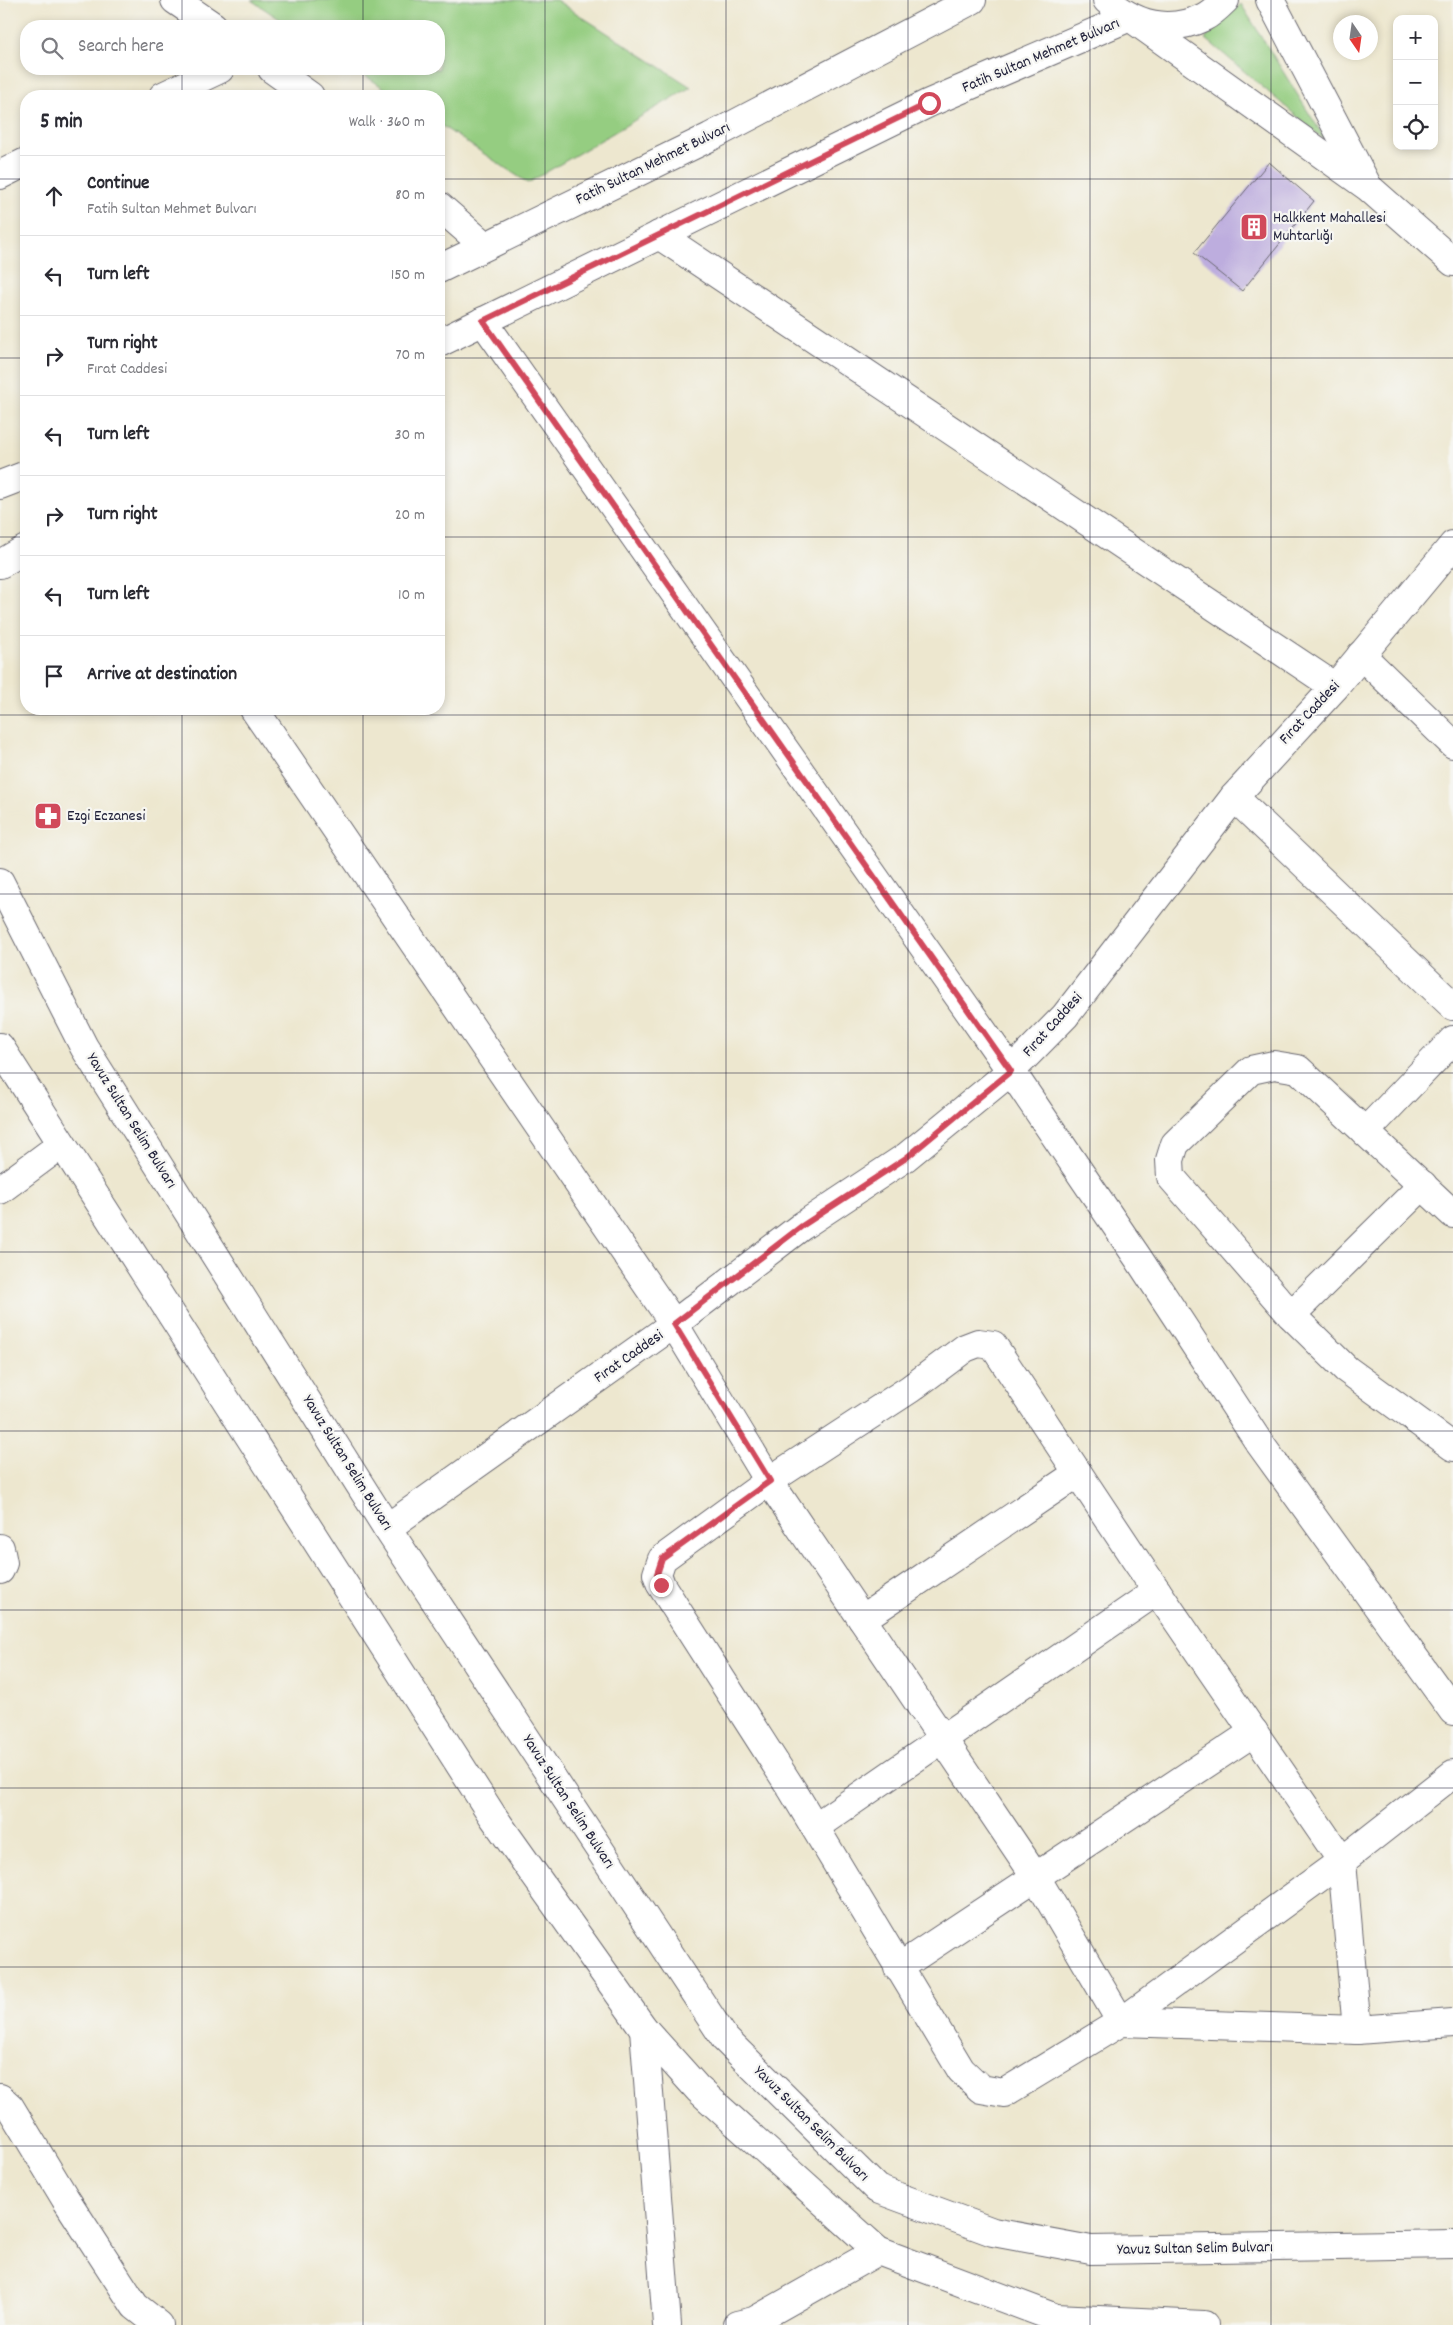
<!DOCTYPE html>
<meta charset="utf-8">
<style>
:root{--surface:#fff;--page:#f7f7f7;--text:#2b2b33;--muted:#7c7c81;--line:#e1e1e2}
body{margin:0;font-family:Dekko,sans-serif;background:var(--page);color:var(--text)}
.controls{position:absolute;right:15px;top:15px;display:grid;overflow:hidden;border-radius:10px;box-shadow:0 2px 8px #0003}
.controls button{width:45px;height:45px;display:grid;place-items:center;padding:0;border:0;border-bottom:1px solid var(--line);background:var(--surface);color:var(--text);font:25px sans-serif}
.compass{position:absolute;left:1333px;top:15px;width:45px;height:45px;border-radius:50%;background:var(--surface);box-shadow:0 2px 8px #0003;rotate:167deg}
.stop{position:absolute;width:15px;height:15px;margin:-11px;border:4px solid #d1495b;border-radius:50%;background:#fff}
.stop.end{background:#d1495b;border-color:#fff;box-shadow:0 1px 5px #0008}
.list{margin:0;padding:0;list-style:none}
h2{display:flex;justify-content:space-between;align-items:center;height:65px;margin:0;padding:0 20px;font-size:21px}
h2 small{font-size:16px;font-weight:400;color:var(--muted)}
.list li{display:grid;grid-template-columns:32px 1fr auto;gap:15px;align-items:center;box-sizing:border-box;height:80px;padding:0 20px;border-top:1px solid var(--line)}
.list b{display:block;font-size:19px;white-space:nowrap}
.list p{margin:0;font-size:16px;white-space:nowrap;color:var(--muted)}
.list em{font-size:16px;font-style:normal;color:var(--muted)}
.icon{flex:none;width:28px;height:28px;fill:none;stroke:currentColor;stroke-width:2;stroke-linecap:round;stroke-linejoin:round}
.map{position:relative;flex:none;width:1453px;height:2325px;overflow:hidden}
.search{position:absolute;background:var(--surface);box-shadow:0 2px 8px #0003;left:20px;top:20px;width:425px;height:55px;display:flex;align-items:center;gap:12px;box-sizing:border-box;padding:0 18px;border-radius:20px;color:var(--muted);font-size:19px}
.panel{position:absolute;background:var(--surface);box-shadow:0 2px 8px #0003;left:20px;top:90px;width:425px;height:625px;border-radius:20px}
.map>svg:first-child{display:block}
.green{fill:#95cd81;stroke:#5c785e}
.building{fill:#bdadde}
.lines{fill:none;stroke-linecap:round;stroke-linejoin:round}
.minor-casing{stroke:#69676f;stroke-width:30}
.tertiary-casing{stroke:#69676f;stroke-width:30}
.minor{stroke:#fff;stroke-width:28}
.tertiary{stroke:#fff;stroke-width:28}
.route{stroke:#d1495b;stroke-width:6}
.grid{fill:none;stroke:#22223b;stroke-width:1;stroke-opacity:0.55}
.labels{text-anchor:middle;dominant-baseline:central;stroke-width:4.5;stroke-linejoin:round;paint-order:stroke}
.street-label{font-size:16px;fill:#22223b;stroke:#f6f6f2}
.poi-label{font-size:16px;fill:#22223b;stroke:#f6f6f2;text-anchor:start}
</style>
<div class="map">
<svg width="1453" height="2325" viewBox="0 0 1453 2325">
<rect width="100%" height="100%" fill="#f6f6f2"/>
<filter id="ink" filterUnits="userSpaceOnUse"><feTurbulence type="fractalNoise" baseFrequency=".02" numOctaves="2"/><feDisplacementMap in="SourceGraphic" scale="10" xChannelSelector="R" yChannelSelector="G"/><feConvolveMatrix kernelMatrix="1 2 1 2 8 2 1 2 1" color-interpolation-filters="sRGB"/></filter>
<filter id="wash" filterUnits="userSpaceOnUse"><feTurbulence type="fractalNoise" baseFrequency=".0096" numOctaves="4" result="noise"/><feDisplacementMap in="SourceGraphic" scale="20" xChannelSelector="R" yChannelSelector="G"/><feGaussianBlur stdDeviation="1.12" result="paint"/><feColorMatrix in="noise" values="0 0 0 0 0 0 0 0 0 0 0 0 0 0 0 0 0 1.4 0 .05"/><feComposite in="paint" operator="in"/></filter>
<g filter="url(#wash)">
<rect width="100%" height="100%" fill="#ede7cf"/>
<!-- green -->
<g class="green">
<polygon points="251,0 556,0 691,87 528,183 439,124 439,96 396,96 355,69 439,69 439,26 290,26"/>
<polygon points="1241,4 1327,142 1205,38"/>
</g>
<g id="blocks">
<!-- building -->
<polygon class="building" points="1269,162 1314,201 1242,291 1194,253"/>
</g>
</g>
<g filter="url(#ink)">
<use href="#blocks" fill-opacity="0" stroke="#69676f" stroke-width="1"/>
<g class="lines">
<defs>
<g id="minor">
<polyline points="175,0 213,26"/>
<polyline points="272,69 310,96"/>
<polyline points="163,96 220,69"/>
<polyline points="0,175 26,162"/>
<polyline points="439,206 485,246"/>
<polyline points="659,235 1335,687"/>
<polyline points="1361,655 1453,744"/>
<polyline points="254,709 674,1324 769,1481 1036,1877 1121,2022 1357,2030 1453,2023"/>
<polyline points="1234,797 1453,1006"/>
<polyline points="1365,1132 1453,1040"/>
<polyline points="0,1190 62,1144"/>
<polyline points="1453,1214 1298,1069 1274,1065 1251,1070 1175,1144 1170,1160 1171,1177 1291,1315 1346,1369 1453,1447"/>
<polyline points="1291,1315 1423,1185"/>
<polyline points="387,1528 674,1324 802,1226 906,1157 1011,1071 1065,1016 1234,797 1335,687 1453,545"/>
<polyline points="0,1548 3,1563 0,1570"/>
<polyline points="862,1619 1078,1473"/>
<polyline points="815,1827 1157,1591"/>
<polyline points="898,1968 1254,1732"/>
<polyline points="1357,2030 1342,1861 1137,1562 993,1345 978,1343 965,1348 910,1389 769,1481 662,1559 657,1574 661,1585 793,1791 961,2070 981,2089 1004,2093 1121,2022 1342,1861 1453,1774"/>
</g>
<g id="tertiary">
<path d="M1107,0C1135,25 1169,34 1204,17C1212,13 1219,6 1225,0"/>
<polyline points="1270,0 1366,183"/>
<polyline points="439,269 710,137 972,0"/>
<polyline points="483,321 1011,1071 1138,1258 1258,1441 1453,1711"/>
<polyline points="439,343 929,103 1130,17 1368,187 1453,262"/>
<polyline points="0,485 26,475"/>
<polyline points="0,564 26,549"/>
<polyline points="0,882 84,1047 387,1528 725,2039 877,2189 993,2232 1091,2250 1453,2244"/>
<polyline points="0,1047 492,1815 644,2029 698,2089 878,2251 1056,2318 1204,2325"/>
<polyline points="644,2029 667,2325"/>
<polyline points="0,2098 10,2107 65,2198 135,2306 159,2325"/>
<polyline points="737,2325 754,2321 878,2251"/>
</g>
</defs>
<!-- minor casing -->
<use href="#minor" class="minor-casing"/>
<!-- tertiary casing -->
<use href="#tertiary" class="tertiary-casing"/>
<!-- minor -->
<use href="#minor" class="minor"/>
<!-- tertiary -->
<use href="#tertiary" class="tertiary"/>
</g>
</g>
<g class="lines" filter="url(#ink)">
<!-- route -->
<polyline class="route" points="661,1585 657,1574 662,1559 770,1481 674,1324 802,1226 906,1158 1011,1071 483,321 929,103"/>
</g>
<!-- grid -->
<path class="grid" d="M182,0V26M363,0V26M545,0V2325M726,0V2325M908,0V2325M1090,0V2325M1271,0V2325M182,69V96M363,69V96M0,179H26M439,179H1453M0,358H26M439,358H1453M0,537H26M439,537H1453M182,709V2325M363,709V2325M0,715H1453M0,894H1453M0,1073H1453M0,1252H1453M0,1431H1453M0,1610H1453M0,1788H1453M0,1967H1453M0,2146H1453"/>
<!-- icons -->
<defs>
<symbol id="building-square" viewBox="-11 -11 22 22"><rect x="-9" y="-9" width="18" height="18" rx="4" fill="#d1495b" stroke="#f6f6f2"/><path d="M-4-6H4V6H1V3H-1V6H-4ZM-2.5-4.3h1.7v1.8h-1.7ZM.8-4.3h1.7v1.8H.8ZM-2.5-1h1.7V.8h-1.7ZM.8-1h1.7V.8H.8Z" fill="#fff"/></symbol>
<symbol id="pharmacy-square" viewBox="-11 -11 22 22"><rect x="-9" y="-9" width="18" height="18" rx="4" fill="#d1495b" stroke="#f6f6f2"/><path d="M-2-6h4v4h4v4h-4v4h-4v-4h-4v-4h4Z" fill="#fff"/></symbol>
</defs>
<g fill-rule="evenodd">
<use href="#building-square" x="1238" y="211" width="32" height="32"/>
<use href="#pharmacy-square" x="32" y="800" width="32" height="32"/>
</g>
<g class="labels">
<!-- street labels -->
<g class="street-label">
<text transform="translate(1041 56) rotate(-23)">Fatih Sultan Mehmet Bulvarı</text>
<text transform="translate(653 164) rotate(-26)">Fatih Sultan Mehmet Bulvarı</text>
<text transform="translate(1310 713) rotate(-47)">Fırat Caddesi</text>
<text transform="translate(1053 1025) rotate(-48)">Fırat Caddesi</text>
<text transform="translate(131 1121) rotate(58)">Yavuz Sultan Selim Bulvarı</text>
<text transform="translate(629 1357) rotate(-35)">Fırat Caddesi</text>
<text transform="translate(347 1463) rotate(58)">Yavuz Sultan Selim Bulvarı</text>
<text transform="translate(568 1802) rotate(57)">Yavuz Sultan Selim Bulvarı</text>
<text transform="translate(811 2124) rotate(45)">Yavuz Sultan Selim Bulvarı</text>
<text transform="translate(1195 2249) rotate(-1)">Yavuz Sultan Selim Bulvarı</text>
</g>
<!-- poi labels -->
<g class="poi-label">
<text x="1273" y="218">Halkkent Mahallesi<tspan x="1273" dy="18">Muhtarlığı</tspan></text>
<text x="67" y="816">Ezgi Eczanesi</text>
</g>
</g>
</svg>
<div class="controls">
<button>+</button>
<button>−</button>
<button><svg class="icon" aria-label="locate" viewBox="0 0 24 24"><circle cx="12" cy="12" r="6"/><path d="M12 2v4M12 18v4M2 12h4M18 12h4"/></svg></button>
</div>
<svg class="compass" viewBox="-18 -18 36 36"><path d="M0-13l5 13h-10z" fill="#e53935"/><path d="M0 13l5-13h-10z" fill="#7c7c81"/></svg>
<div class="stop" style="left:929px;top:103px"></div>
<div class="stop end" style="left:661px;top:1585px"></div>
<div class="search"><svg class="icon" aria-label="search" viewBox="0 0 24 24"><circle cx="10" cy="10" r="6"/><path d="M15 15l6 6"/></svg>Search here</div>
<section class="panel">
<h2>5 min<small>Walk · 360 m</small></h2>
<ul class="list">
<li><svg class="icon" aria-label="ahead" viewBox="0 0 24 24"><path d="M12 20V5M6 11l6-6 6 6"/></svg><div><b>Continue</b><p>Fatih Sultan Mehmet Bulvarı</p></div><em>80 m</em></li>
<li><svg class="icon" aria-label="left" viewBox="0 0 24 24"><path d="M17 20v-9H6M10 6l-5 5 5 5"/></svg><div><b>Turn left</b></div><em>150 m</em></li>
<li><svg class="icon" aria-label="right" viewBox="0 0 24 24"><path d="M7 20v-9h11M14 6l5 5-5 5"/></svg><div><b>Turn right</b><p>Fırat Caddesi</p></div><em>70 m</em></li>
<li><svg class="icon" aria-label="left" viewBox="0 0 24 24"><path d="M17 20v-9H6M10 6l-5 5 5 5"/></svg><div><b>Turn left</b></div><em>30 m</em></li>
<li><svg class="icon" aria-label="right" viewBox="0 0 24 24"><path d="M7 20v-9h11M14 6l5 5-5 5"/></svg><div><b>Turn right</b></div><em>20 m</em></li>
<li><svg class="icon" aria-label="left" viewBox="0 0 24 24"><path d="M17 20v-9H6M10 6l-5 5 5 5"/></svg><div><b>Turn left</b></div><em>10 m</em></li>
<li><svg class="icon" aria-label="arrive" viewBox="0 0 24 24"><path d="M6 21V4h12l-3 4 3 4H6"/></svg><div><b>Arrive at destination</b></div></li>
</ul>
</section>
</div>
